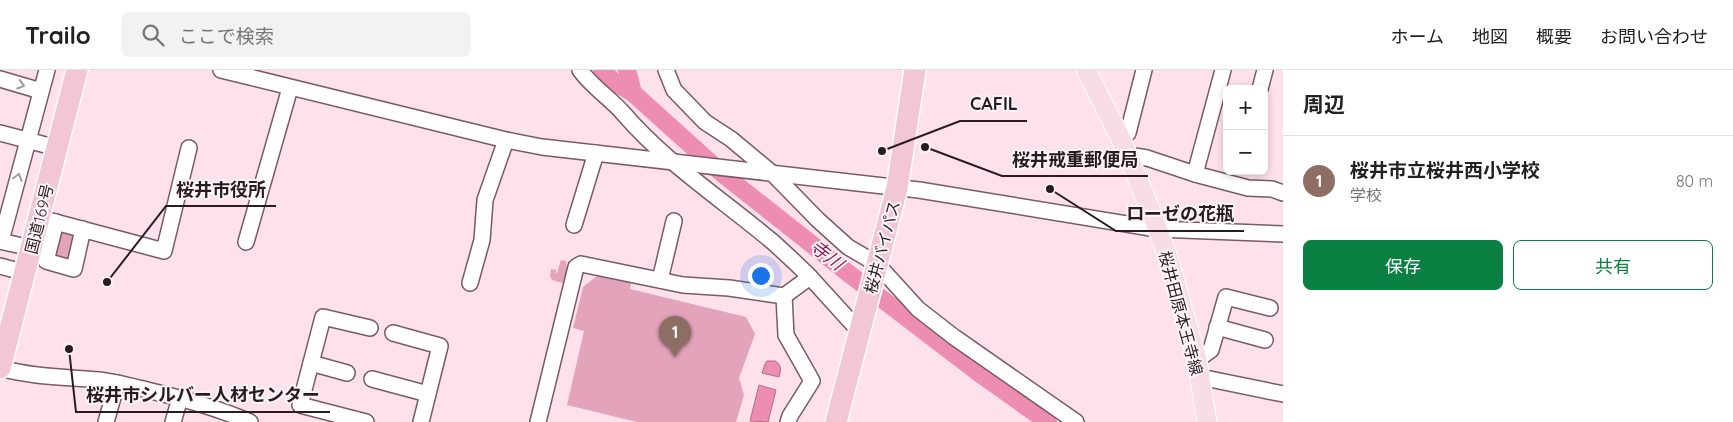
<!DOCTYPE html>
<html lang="ja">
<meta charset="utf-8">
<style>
:root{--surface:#fff;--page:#f2f2f2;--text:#222;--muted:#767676;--line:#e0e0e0;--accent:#0b8043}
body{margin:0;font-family:Quicksand,"Noto Sans JP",sans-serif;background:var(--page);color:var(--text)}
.controls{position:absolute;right:15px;top:15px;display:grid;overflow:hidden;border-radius:8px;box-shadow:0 2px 8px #0003}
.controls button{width:45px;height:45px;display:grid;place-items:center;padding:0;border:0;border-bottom:1px solid var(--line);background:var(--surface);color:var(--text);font:25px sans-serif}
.you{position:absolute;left:760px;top:205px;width:18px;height:18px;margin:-12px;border:4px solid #fff;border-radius:50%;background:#1a73e8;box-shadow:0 0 0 8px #1a73e833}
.badge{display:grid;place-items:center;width:32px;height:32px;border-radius:50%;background:var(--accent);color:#fff;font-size:16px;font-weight:700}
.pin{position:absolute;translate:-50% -41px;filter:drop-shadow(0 1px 2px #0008)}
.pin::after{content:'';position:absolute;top:26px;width:18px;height:15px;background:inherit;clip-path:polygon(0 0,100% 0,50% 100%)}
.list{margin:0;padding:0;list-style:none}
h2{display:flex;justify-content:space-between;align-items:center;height:65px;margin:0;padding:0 20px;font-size:21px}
h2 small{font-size:16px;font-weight:400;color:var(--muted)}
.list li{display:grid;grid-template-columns:32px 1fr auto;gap:15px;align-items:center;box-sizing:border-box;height:90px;padding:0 20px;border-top:1px solid var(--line)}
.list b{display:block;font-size:19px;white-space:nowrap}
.list p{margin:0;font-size:16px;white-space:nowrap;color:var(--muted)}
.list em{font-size:16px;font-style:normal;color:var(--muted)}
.actions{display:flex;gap:10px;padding:15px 20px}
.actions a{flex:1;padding:11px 0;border:1px solid var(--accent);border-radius:8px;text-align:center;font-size:18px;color:var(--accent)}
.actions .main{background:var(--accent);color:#fff}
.icon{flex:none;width:28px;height:28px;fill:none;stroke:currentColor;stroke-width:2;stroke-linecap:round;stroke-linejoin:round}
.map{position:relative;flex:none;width:1283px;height:352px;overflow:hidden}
header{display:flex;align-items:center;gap:30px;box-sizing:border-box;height:70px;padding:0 25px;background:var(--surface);border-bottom:1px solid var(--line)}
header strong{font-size:24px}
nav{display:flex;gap:28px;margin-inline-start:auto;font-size:18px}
.search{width:350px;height:45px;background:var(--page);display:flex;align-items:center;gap:12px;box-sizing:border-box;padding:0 18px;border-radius:8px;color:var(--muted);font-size:19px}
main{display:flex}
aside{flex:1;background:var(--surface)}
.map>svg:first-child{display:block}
.green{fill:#e3a3ba}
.water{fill:#ee8db2;stroke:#b36b86}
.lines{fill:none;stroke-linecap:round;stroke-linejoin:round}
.river{stroke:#ee8db2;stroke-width:18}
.minor-casing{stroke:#795a65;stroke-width:18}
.major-casing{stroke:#fff;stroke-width:21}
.highway-casing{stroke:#fff;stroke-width:24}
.minor{stroke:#fff;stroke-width:15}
.major{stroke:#f8dde6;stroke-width:19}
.highway{stroke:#f3c6d5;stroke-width:21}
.oneway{stroke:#9f999b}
.labels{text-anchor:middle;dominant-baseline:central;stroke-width:4;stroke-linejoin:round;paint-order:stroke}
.street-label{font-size:16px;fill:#291c20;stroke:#fdf5f8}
.water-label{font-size:18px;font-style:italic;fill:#8c1a53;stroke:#fdf5f8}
.leader{fill:none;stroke:#291c20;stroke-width:2}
.callout-dot{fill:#291c20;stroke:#fdf5f8;stroke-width:2}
.callout-label{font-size:18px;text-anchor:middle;font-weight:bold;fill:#291c20;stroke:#fdf5f8;stroke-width:4;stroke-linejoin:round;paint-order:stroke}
</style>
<header>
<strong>Trailo</strong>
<div class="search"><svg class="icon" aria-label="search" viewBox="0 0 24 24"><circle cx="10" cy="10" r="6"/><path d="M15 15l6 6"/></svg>ここで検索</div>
<nav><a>ホーム</a><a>地図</a><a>概要</a><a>お問い合わせ</a></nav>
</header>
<main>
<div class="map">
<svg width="1283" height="352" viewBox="0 0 1283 352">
<rect width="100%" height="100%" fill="#fee1eb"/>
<!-- green -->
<g class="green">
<polygon points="60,161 76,165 70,189 55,185"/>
<polygon points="561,190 566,191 567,198 572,200 567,214 552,210 550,206 551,199 556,200 556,203 557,203"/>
<polygon points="597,206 631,213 630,219 746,247 755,264 739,308 744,325 736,352 637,352 567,335 584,261 573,258 583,217"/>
</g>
<!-- water -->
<g class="water">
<path d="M767,291H775C782,295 781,300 779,307L762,303L765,294Z"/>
<polygon points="759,315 776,320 768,352 750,351"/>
</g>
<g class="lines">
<!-- river -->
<g class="river">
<polyline points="602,0 614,12 633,23 724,105 848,203 983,306 1048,352"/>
<polyline points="627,0 633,23"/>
</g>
<defs>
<g id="minor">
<polyline points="221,0 506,70 542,77 919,120 1157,159 1283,164"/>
<path d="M580,0C592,17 610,28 623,43C667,94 723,130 774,173C786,184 798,195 810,207L784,226"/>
<polyline points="666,0 674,20 705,52 731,69 773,104 818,150 848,177 877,194 918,239 954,267 1076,352"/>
<polyline points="0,9 41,21"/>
<polyline points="1260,19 1265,0"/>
<polyline points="0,63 57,78"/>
<polyline points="1121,69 1128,63 1144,0"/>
<polyline points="1128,85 1147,88 1195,104 1248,118 1272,119 1283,123"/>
<polyline points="1195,104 1223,0"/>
<polyline points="40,148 164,181 189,78"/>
<polyline points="56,152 46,191 74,199 83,159"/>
<polyline points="574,155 596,83"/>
<polyline points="0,171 31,178"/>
<polyline points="1,171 47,0"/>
<polyline points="246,172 290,18"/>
<polyline points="0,196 26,203"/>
<polyline points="810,207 860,262"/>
<polyline points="660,210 674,151"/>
<polyline points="470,213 482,170 485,130 506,70"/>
<polyline points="1217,257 1265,270"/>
<polyline points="393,263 440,276 421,352"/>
<polyline points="1197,290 1211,280 1226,227 1270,238"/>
<polyline points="311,293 347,303"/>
<path d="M0,298C32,307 66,307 99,310C116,312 134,317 151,321C185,329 218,338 250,352"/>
<polyline points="1200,307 1283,324"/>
<polyline points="372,309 428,324"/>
<polyline points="106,352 117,313"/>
<polyline points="173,352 180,328"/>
<polyline points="366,352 300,335 323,247 370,258"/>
<polyline points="538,352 576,197 581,194 683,215 729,218 784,226 786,265 812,311 790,346 788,352"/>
</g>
<polyline id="major" points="1086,0 1121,69 1152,144 1168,187 1197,290 1207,352"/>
<g id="highway">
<polyline points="0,298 77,0"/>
<polyline points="836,352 897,118 915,0"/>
</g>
</defs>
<!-- minor casing -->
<use href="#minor" class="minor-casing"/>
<!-- major casing -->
<use href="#major" class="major-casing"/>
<!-- highway casing -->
<use href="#highway" class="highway-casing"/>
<!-- minor -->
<use href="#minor" class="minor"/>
<!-- major -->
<use href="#major" class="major"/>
<!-- highway -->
<use href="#highway" class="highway"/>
</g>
<!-- one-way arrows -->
<defs><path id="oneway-chevron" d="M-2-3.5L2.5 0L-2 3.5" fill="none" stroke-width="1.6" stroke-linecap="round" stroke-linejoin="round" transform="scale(1.25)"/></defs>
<g class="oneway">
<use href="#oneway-chevron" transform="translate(21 15) rotate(16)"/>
<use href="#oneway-chevron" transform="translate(18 107) rotate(-74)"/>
</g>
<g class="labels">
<!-- street labels -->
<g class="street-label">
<text transform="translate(39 149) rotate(-76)">国道169号</text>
<text transform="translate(882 177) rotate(-75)">桜井バイパス</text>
<text transform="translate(1181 243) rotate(75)">桜井田原本王寺線</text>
</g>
<!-- water labels -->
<g class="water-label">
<text transform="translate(827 185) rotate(38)">寺川</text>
</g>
</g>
<!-- callouts -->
<path class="leader" d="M882 81L960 51H1027M925 77L1002 106H1148M107 212L166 136H276M1050 119L1116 161H1244M69 279L76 342H330"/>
<g class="callout-dot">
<circle cx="882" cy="81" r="5"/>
<circle cx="925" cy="77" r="5"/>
<circle cx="107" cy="212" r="5"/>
<circle cx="1050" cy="119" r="5"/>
<circle cx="69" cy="279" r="5"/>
</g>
<g class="callout-label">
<text x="994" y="40">CAFIL</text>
<text x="1075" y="96">桜井戒重郵便局</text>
<text x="221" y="126">桜井市役所</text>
<text x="1180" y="150">ローゼの花瓶</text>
<text x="203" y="331">桜井市シルバー人材センター</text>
</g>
</svg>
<div class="controls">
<button>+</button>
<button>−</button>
</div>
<div class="you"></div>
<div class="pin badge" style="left:675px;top:287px;background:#8d6e63">1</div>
</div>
<aside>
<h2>周辺<small></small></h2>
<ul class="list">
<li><span class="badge" style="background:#8d6e63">1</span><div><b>桜井市立桜井西小学校</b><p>学校</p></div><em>80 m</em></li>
</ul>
<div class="actions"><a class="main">保存</a><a>共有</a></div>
</aside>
</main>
